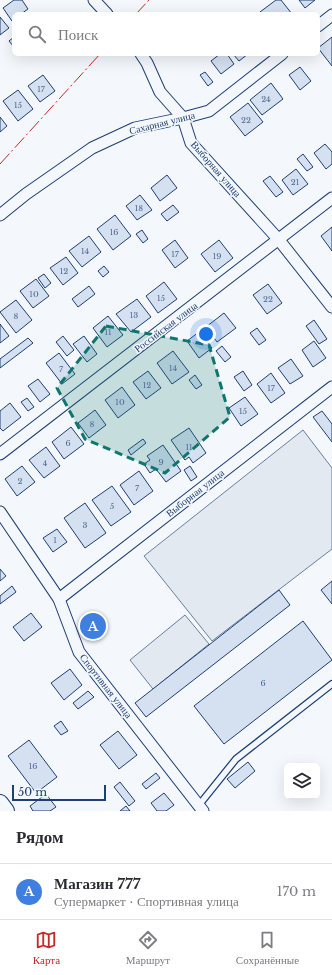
<!DOCTYPE html>
<html lang="ru">
<meta charset="utf-8">
<style>
:root{--surface:#fff;--page:#f7f7f7;--text:#2b2b33;--muted:#7c7c81;--line:#e1e1e2;--accent:#c62828}
body{margin:0;font-family:"Libre Baskerville",serif;background:var(--page);color:var(--text)}
.controls{position:absolute;right:12px;bottom:12px;display:grid;overflow:hidden;border-radius:6px;box-shadow:0 4px 16px #0002}
.controls button{width:36px;height:36px;display:grid;place-items:center;padding:0;border:0;border-bottom:1px solid var(--line);background:var(--surface);color:var(--text);font:20px sans-serif}
.scale{position:absolute;left:12px;bottom:10px;width:94px;box-sizing:border-box;padding-left:4px;border:2px solid #1d3f73;border-top:0;font-size:11px;line-height:14px;white-space:nowrap;color:#1d3f73;-webkit-text-stroke:3px #f4f7fb;paint-order:stroke}
.you{position:absolute;left:206px;top:334px;width:14px;height:14px;margin:-10px;border:3px solid #fff;border-radius:50%;background:#1a73e8;box-shadow:0 0 0 6px #1a73e833}
.badge{display:grid;place-items:center;width:26px;height:26px;border-radius:50%;background:var(--accent);color:#fff;font-size:13px;font-weight:700}
.pin{position:absolute;translate:-50% -50%;border:2px solid #fff;box-shadow:0 1px 4px #0006}
.list{margin:0;padding:0;list-style:none}
h2{display:flex;justify-content:space-between;align-items:center;height:52px;margin:0;padding:0 16px;font-size:17px}
h2 small{font-size:13px;font-weight:400;color:var(--muted)}
.list li{display:grid;grid-template-columns:26px 1fr auto;gap:12px;align-items:center;box-sizing:border-box;height:56px;padding:0 16px;border-top:1px solid var(--line)}
.list b{display:block;font-size:15px;white-space:nowrap}
.list p{margin:0;font-size:13px;white-space:nowrap;color:var(--muted)}
.list em{font-size:13px;font-style:normal;color:var(--muted)}
.icon{flex:none;width:22px;height:22px;fill:none;stroke:currentColor;stroke-width:2;stroke-linecap:round;stroke-linejoin:round}
.map{position:relative;flex:none;width:332px;height:811px;overflow:hidden}
.search{position:absolute;background:var(--surface);box-shadow:0 4px 16px #0002;left:12px;right:12px;top:12px;height:44px;display:flex;align-items:center;gap:10px;box-sizing:border-box;padding:0 14px;border-radius:6px;color:var(--muted);font-size:15px}
.sheet{height:108px;background:var(--surface)}
nav{display:flex;justify-content:space-around;align-items:center;box-sizing:border-box;height:56px;border-top:1px solid var(--line);background:var(--surface);font-size:11px;color:var(--muted)}
nav a{display:grid;justify-items:center;gap:2px}
nav .on{color:var(--accent)}
.map>svg:first-child{display:block}
.green{fill:#e3e9f0;stroke:#687fa3}
.building{fill:#d5e0f0;stroke:#1d3f73}
.lines{fill:none;stroke-linecap:round;stroke-linejoin:round}
.lane-casing{stroke:#1d3f73;stroke-width:8}
.street-casing{stroke:#1d3f73;stroke-width:13}
.secondary-casing{stroke:#1d3f73;stroke-width:18}
.lane{stroke:#f4f7fb;stroke-width:5.5}
.street{stroke:#f4f7fb;stroke-width:11}
.secondary{stroke:#f4f7fb;stroke-width:16}
.power{stroke:#c62828;stroke-width:1;stroke-dasharray:14 3 2 3;stroke-linecap:butt}
.marked{fill:#0f766e;fill-opacity:0.2;stroke:#0f766e;stroke-width:3;stroke-dasharray:8 5;stroke-linejoin:round}
.labels{text-anchor:middle;dominant-baseline:central;stroke-width:3;stroke-linejoin:round;paint-order:stroke}
.number-label{font-size:8px;fill:#4b6792}
.street-label{font-size:10px;fill:#1d3f73;stroke:#f4f7fb}
</style>
<div class="map">
<svg width="332" height="811" viewBox="0 0 332 811">
<rect width="100%" height="100%" fill="#f4f7fb"/>
<!-- green -->
<g class="green">
<polygon points="303,430 332,468 332,549 212,641 144,556"/>
<polygon points="185,615 209,644 153,689 130,660"/>
</g>
<!-- building -->
<g class="building">
<polygon points="14,0 22,0 28,9 21,14 14,14 12,21 3,8"/>
<polygon points="276,0 281,0 292,14 262,14 260,12"/>
<polygon points="299,0 315,0 305,8"/>
<polygon points="0,17 9,28 0,35"/>
<polygon points="14,37 14,47 9,41"/>
<polygon points="332,37 332,66 318,48"/>
<polygon points="220,54 227,54 234,64 221,74 211,61"/>
<polygon points="233,54 248,54 239,61"/>
<polygon points="300,67 311,81 300,90 289,75"/>
<polygon points="205,72 213,82 208,86 200,75"/>
<polygon points="43,75 55,91 40,102 28,86"/>
<polygon points="271,83 283,99 262,115 250,100"/>
<polygon points="18,90 33,109 18,121 3,101"/>
<polygon points="248,103 263,122 245,136 230,117"/>
<polygon points="0,117 7,126 0,132"/>
<polygon points="325,144 332,152 332,164 326,169 314,153"/>
<polygon points="303,154 313,167 307,171 297,159"/>
<polygon points="296,169 308,184 293,195 282,180"/>
<polygon points="167,175 177,188 160,201 151,188"/>
<polygon points="270,176 283,192 276,197 263,181"/>
<polygon points="140,195 152,210 137,220 126,206"/>
<polygon points="173,205 179,212 167,221 161,214"/>
<polygon points="115,215 131,236 113,250 97,229"/>
<polygon points="332,227 332,251 321,236"/>
<polygon points="142,230 148,239 143,243 136,234"/>
<polygon points="89,236 101,252 82,267 69,251"/>
<polygon points="175,240 188,258 175,268 162,250"/>
<polygon points="219,240 233,258 215,272 201,254"/>
<polygon points="66,257 78,273 63,285 50,268"/>
<polygon points="104,266 109,272 103,277 98,271"/>
<polygon points="44,274 51,283 45,288 38,278"/>
<polygon points="36,279 49,296 33,308 20,291"/>
<polygon points="164,282 177,299 158,313 146,296"/>
<polygon points="268,284 282,303 267,314 253,295"/>
<polygon points="89,286 95,294 78,307 72,299"/>
<polygon points="137,299 151,317 131,332 116,314"/>
<polygon points="16,300 32,320 16,333 0,312"/>
<polygon points="224,313 236,328 217,342 206,327"/>
<polygon points="108,316 123,335 107,347 93,328"/>
<polygon points="314,320 327,339 319,344 306,326"/>
<polygon points="0,324 9,336 0,343"/>
<polygon points="257,328 266,340 259,345 250,333"/>
<polygon points="199,332 212,348 199,358 187,341"/>
<polygon points="63,336 74,350 67,356 56,342"/>
<polygon points="84,336 97,354 87,362 73,344"/>
<polygon points="28,338 33,343 0,368 0,359"/>
<polygon points="314,341 326,358 313,367 302,350"/>
<polygon points="222,346 231,357 225,362 216,351"/>
<polygon points="173,351 189,372 172,384 157,363"/>
<polygon points="59,353 75,374 62,384 46,363"/>
<polygon points="291,359 303,376 290,384 278,368"/>
<polygon points="148,371 161,388 146,399 133,382"/>
<polygon points="243,371 252,385 244,391 234,377"/>
<polygon points="271,373 285,393 271,403 257,384"/>
<polygon points="195,375 202,385 196,389 189,380"/>
<polygon points="38,379 50,394 40,402 28,386"/>
<polygon points="122,387 135,405 118,418 105,400"/>
<polygon points="245,397 258,414 241,426 229,408"/>
<polygon points="27,398 34,407 28,411 21,402"/>
<polygon points="10,403 21,417 3,431 0,428 0,411"/>
<polygon points="95,410 106,425 89,438 78,423"/>
<polygon points="322,411 332,424 332,442 313,417"/>
<polygon points="71,427 84,444 64,459 52,442"/>
<polygon points="189,428 206,453 193,463 189,457 185,460 171,440"/>
<polygon points="143,439 146,443 131,455 128,450"/>
<polygon points="163,445 181,471 166,482 156,469 150,473 144,464 150,460 147,456"/>
<polygon points="46,447 60,466 44,478 29,460"/>
<polygon points="22,466 35,482 17,496 5,479"/>
<polygon points="190,466 197,477 191,481 184,470"/>
<polygon points="139,471 153,491 134,505 120,485"/>
<polygon points="112,486 131,512 111,526 92,500"/>
<polygon points="85,503 106,533 85,548 64,518"/>
<polygon points="57,529 67,542 53,552 43,538"/>
<polygon points="0,569 6,576 0,581"/>
<polygon points="332,581 332,604 321,590"/>
<polygon points="12,586 16,592 0,604 0,596"/>
<polygon points="279,590 290,605 146,717 135,703"/>
<polygon points="31,613 42,627 24,641 13,627"/>
<polygon points="91,615 104,632 96,638 83,622"/>
<polygon points="303,621 332,660 224,744 194,706"/>
<polygon points="70,669 82,685 64,700 51,683"/>
<polygon points="88,691 94,697 78,709 73,703"/>
<polygon points="61,721 68,731 61,735 54,726"/>
<polygon points="118,731 137,755 119,769 100,745"/>
<polygon points="29,740 57,777 36,793 8,756"/>
<polygon points="248,762 255,771 235,788 227,779"/>
<polygon points="156,773 160,778 146,789 142,784"/>
<polygon points="120,782 135,801 129,806 114,787"/>
<polygon points="164,793 174,805 166,811 157,811 151,803"/>
<polygon points="46,794 56,807 50,811 33,811 30,806"/>
<polygon points="126,806 130,811 120,811"/>
</g>
<g class="lines">
<defs>
<polyline id="lane" points="199,805 236,759 332,684"/>
<g id="street">
<polyline points="94,0 107,14"/>
<polyline points="318,26 332,15"/>
<polyline points="141,54 147,63 160,92 183,118 191,143 279,240 332,307"/>
<polyline points="0,215 26,194 92,148 135,128 183,118 209,111 282,54"/>
<polyline points="0,454 332,198"/>
<polyline points="0,512 59,599 79,652 203,811"/>
<polyline points="59,599 332,387"/>
</g>
<polyline id="secondary" points="0,803 6,811"/>
</defs>
<!-- lane casing -->
<use href="#lane" class="lane-casing"/>
<!-- street casing -->
<use href="#street" class="street-casing"/>
<!-- secondary casing -->
<use href="#secondary" class="secondary-casing"/>
<!-- lane -->
<use href="#lane" class="lane"/>
<!-- street -->
<use href="#street" class="street"/>
<!-- secondary -->
<use href="#secondary" class="secondary"/>
<!-- power -->
<g class="power">
<polyline points="136,14 149,0"/>
<polyline points="0,164 100,54"/>
</g>
</g>
<!-- marked area -->
<path class="marked" d="M106,326L209,345L230,417L165,473L85,439L57,388Z"/>
<g class="labels">
<!-- number labels -->
<g class="number-label">
<text x="41" y="89">17</text>
<text x="266" y="99">24</text>
<text x="18" y="105">15</text>
<text x="246" y="120">22</text>
<text x="295" y="182">21</text>
<text x="139" y="208">18</text>
<text x="114" y="232">16</text>
<text x="85" y="251">14</text>
<text x="175" y="254">17</text>
<text x="217" y="256">19</text>
<text x="64" y="271">12</text>
<text x="34" y="294">10</text>
<text x="161" y="298">15</text>
<text x="268" y="299">22</text>
<text x="134" y="315">13</text>
<text x="16" y="316">8</text>
<text x="108" y="332">11</text>
<text x="173" y="368">14</text>
<text x="61" y="369">7</text>
<text x="147" y="385">12</text>
<text x="271" y="388">17</text>
<text x="120" y="402">10</text>
<text x="243" y="411">15</text>
<text x="92" y="424">8</text>
<text x="68" y="443">6</text>
<text x="189" y="447">11</text>
<text x="161" y="462">9</text>
<text x="45" y="463">4</text>
<text x="20" y="481">2</text>
<text x="137" y="488">7</text>
<text x="112" y="506">5</text>
<text x="85" y="525">3</text>
<text x="55" y="540">1</text>
<text x="263" y="683">6</text>
<text x="33" y="766">16</text>
</g>
<!-- street labels -->
<g class="street-label">
<text transform="translate(162 123) rotate(-14)">Сахарная улица</text>
<text transform="translate(216 169) rotate(49)">Выборная улица</text>
<text transform="translate(166 327) rotate(-37)">Российская улица</text>
<text transform="translate(195 493) rotate(-38)">Выборная улица</text>
<text transform="translate(106 686) rotate(52)">Спортивная улица</text>
</g>
</g>
</svg>
<div class="controls">
<button><svg class="icon" aria-label="layers" viewBox="0 0 24 24"><path d="M12 4l9 5-9 5-9-5zM3 14l9 5 9-5"/></svg></button>
</div>
<div class="scale">50 m</div>
<div class="you"></div>
<div class="pin badge" style="left:93px;top:626px;background:#3f7fe0">A</div>
<div class="search"><svg class="icon" aria-label="search" viewBox="0 0 24 24"><circle cx="10" cy="10" r="6"/><path d="M15 15l6 6"/></svg>Поиск</div>
</div>
<section class="sheet">
<h2>Рядом<small></small></h2>
<ul class="list">
<li><span class="badge" style="background:#3f7fe0">A</span><div><b>Магазин 777</b><p>Супермаркет · Спортивная улица</p></div><em>170 m</em></li>
</ul>
</section>
<nav>
<a class="on"><svg class="icon" aria-label="map" viewBox="0 0 24 24"><path d="M3 6l6-2 6 2 6-2v14l-6 2-6-2-6 2zM9 4v14M15 6v14"/></svg>Карта</a>
<a><svg class="icon" aria-label="directions" viewBox="0 0 24 24"><path d="M12 3l9 9-9 9-9-9zM9 14v-3h6M13 9l2 2-2 2"/></svg>Маршрут</a>
<a><svg class="icon" aria-label="saved" viewBox="0 0 24 24"><path d="M7 4h10v16l-5-4-5 4z"/></svg>Сохранённые</a>
</nav>
